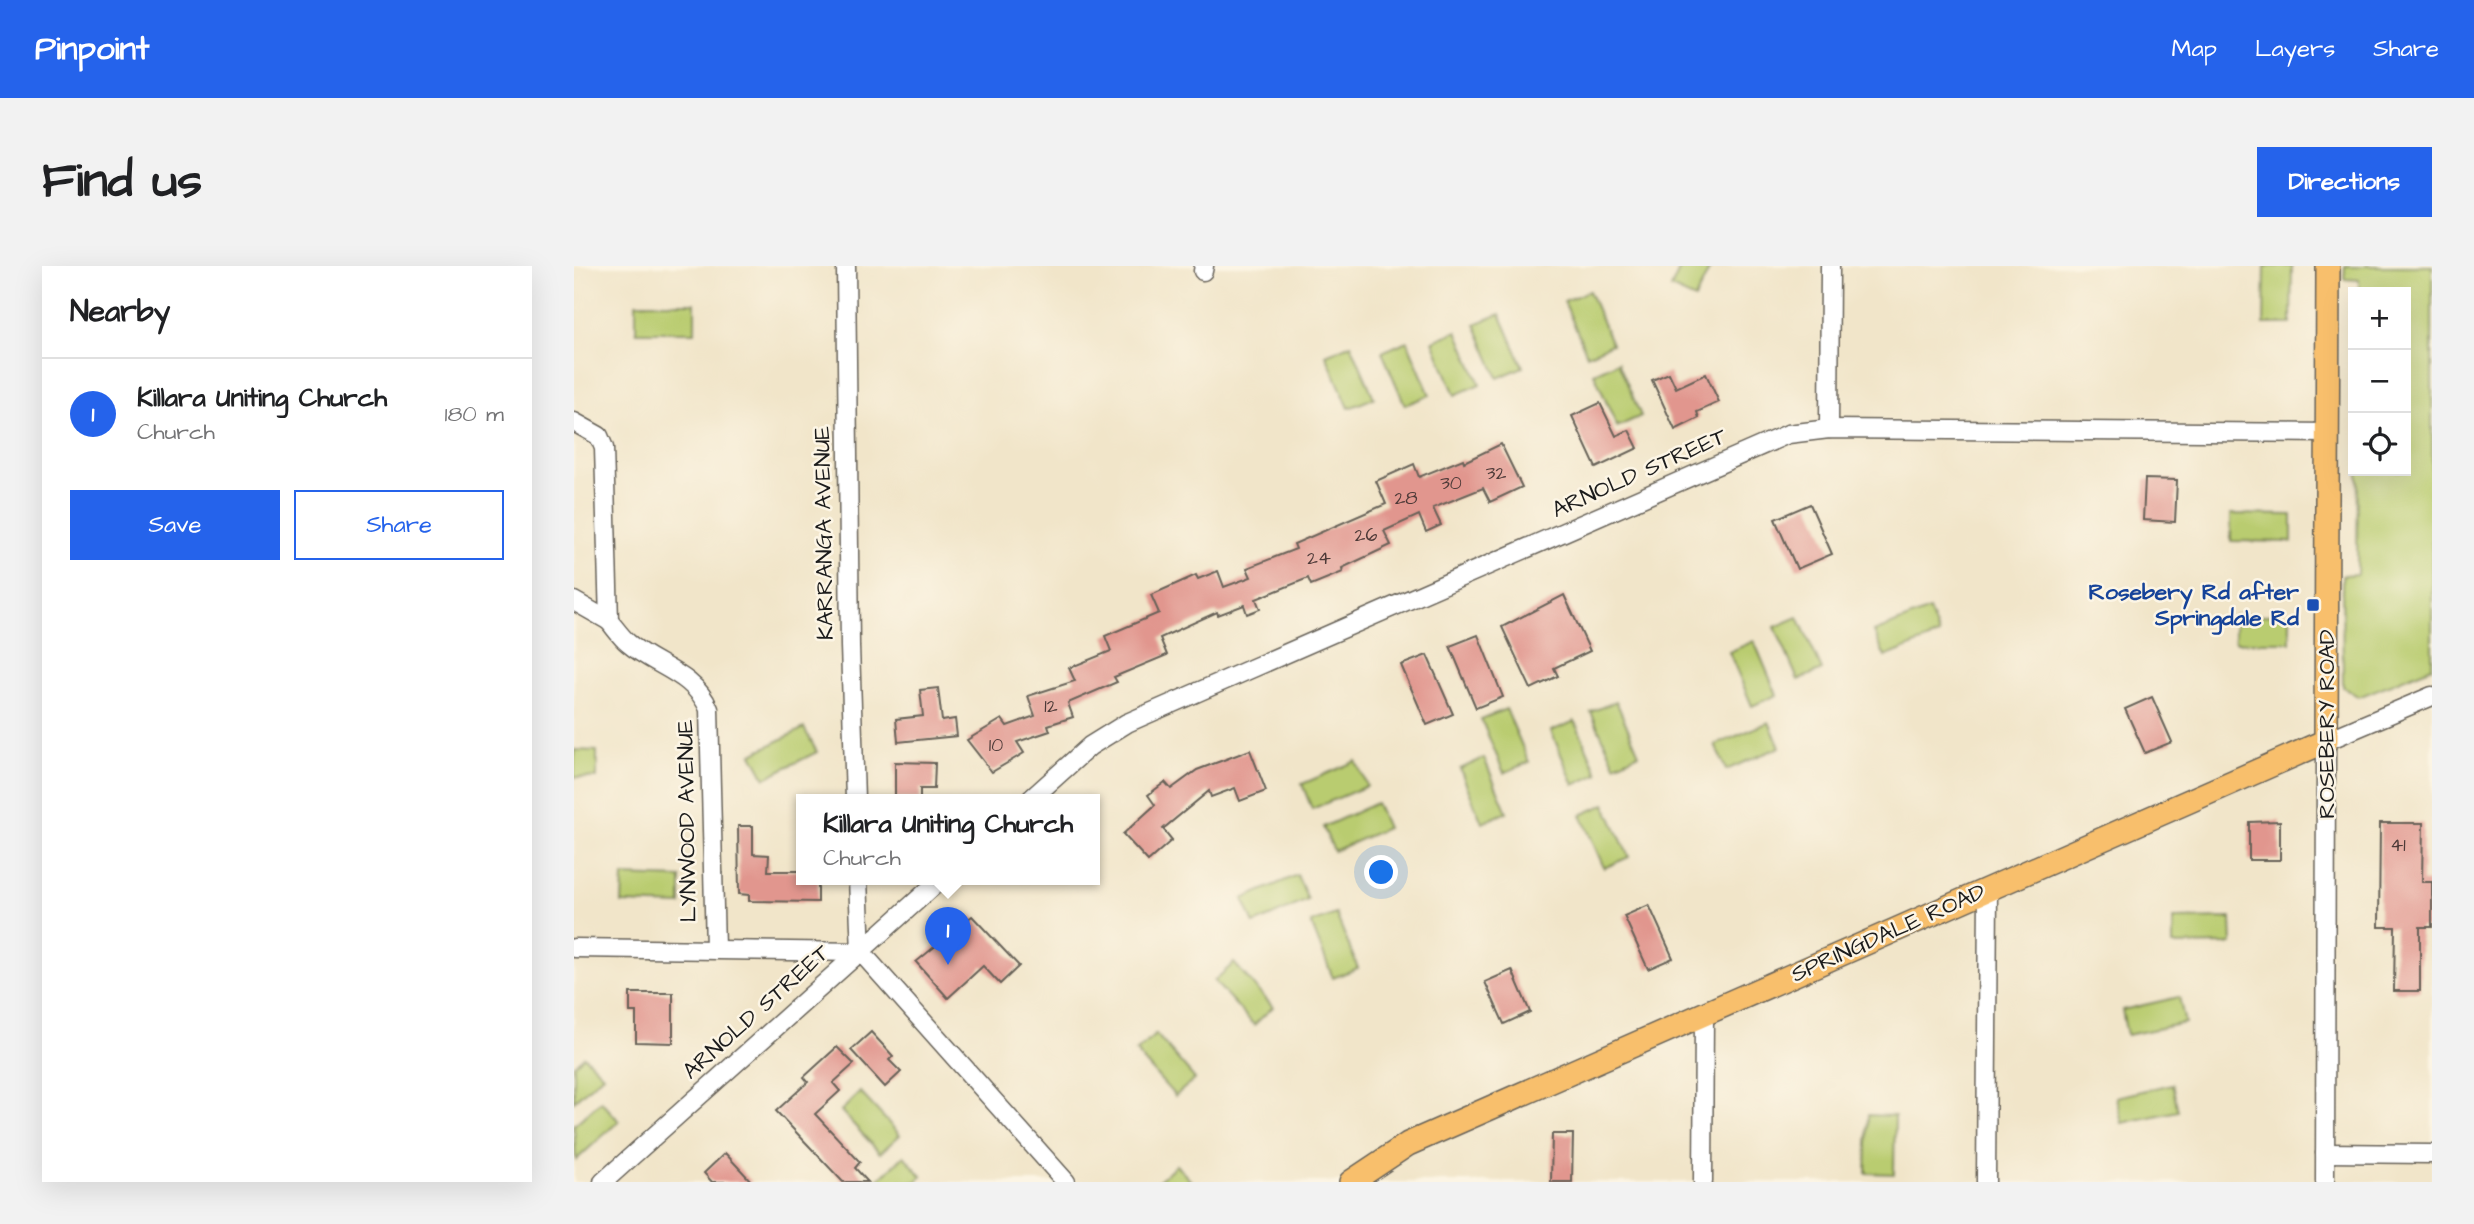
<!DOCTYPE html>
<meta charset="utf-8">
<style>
:root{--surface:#fff;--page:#f2f2f2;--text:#202124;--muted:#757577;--line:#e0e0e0;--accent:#2563eb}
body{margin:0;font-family:"Architects Daughter",sans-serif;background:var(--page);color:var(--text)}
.controls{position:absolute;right:21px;top:21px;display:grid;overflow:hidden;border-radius:0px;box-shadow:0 7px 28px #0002}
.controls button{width:63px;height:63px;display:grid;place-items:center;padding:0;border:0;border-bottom:2px solid var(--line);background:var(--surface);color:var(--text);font:35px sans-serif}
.you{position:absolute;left:808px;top:607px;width:24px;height:24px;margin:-18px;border:5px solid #fff;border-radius:50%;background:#1a73e8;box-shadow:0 0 0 10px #1a73e833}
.badge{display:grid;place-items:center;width:46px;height:46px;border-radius:50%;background:var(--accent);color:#fff;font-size:23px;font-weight:700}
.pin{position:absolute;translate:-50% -58px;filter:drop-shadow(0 2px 4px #0008)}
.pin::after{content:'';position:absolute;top:37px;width:24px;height:21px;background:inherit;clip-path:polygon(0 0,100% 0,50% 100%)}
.popup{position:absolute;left:222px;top:528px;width:304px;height:91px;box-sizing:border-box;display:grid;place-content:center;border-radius:0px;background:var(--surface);filter:drop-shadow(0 2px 5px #0005);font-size:23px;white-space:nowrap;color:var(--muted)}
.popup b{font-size:26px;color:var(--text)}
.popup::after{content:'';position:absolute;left:50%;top:100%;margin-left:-14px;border:14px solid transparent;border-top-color:var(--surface)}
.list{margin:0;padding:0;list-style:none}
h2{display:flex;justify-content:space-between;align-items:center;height:91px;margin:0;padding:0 28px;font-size:30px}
h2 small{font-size:23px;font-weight:400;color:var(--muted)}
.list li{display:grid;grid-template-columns:46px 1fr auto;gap:21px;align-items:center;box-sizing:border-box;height:112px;padding:0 28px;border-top:2px solid var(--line)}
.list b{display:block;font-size:26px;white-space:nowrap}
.list p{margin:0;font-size:23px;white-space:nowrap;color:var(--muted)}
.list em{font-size:23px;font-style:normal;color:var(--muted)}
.actions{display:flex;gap:14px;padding:21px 28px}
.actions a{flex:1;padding:16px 0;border:2px solid var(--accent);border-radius:0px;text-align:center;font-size:24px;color:var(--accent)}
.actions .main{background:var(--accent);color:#fff}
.icon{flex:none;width:38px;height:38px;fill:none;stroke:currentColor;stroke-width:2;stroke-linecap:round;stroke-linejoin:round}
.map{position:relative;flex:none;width:1858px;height:916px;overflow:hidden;border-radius:0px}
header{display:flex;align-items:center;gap:42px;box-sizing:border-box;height:98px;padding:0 35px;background:var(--accent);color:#fff}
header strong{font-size:33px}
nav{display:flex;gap:38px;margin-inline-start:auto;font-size:24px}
.intro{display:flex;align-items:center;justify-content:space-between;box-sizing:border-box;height:168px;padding:0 42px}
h1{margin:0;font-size:49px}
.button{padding:18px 32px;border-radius:0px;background:var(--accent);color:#fff;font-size:24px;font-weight:700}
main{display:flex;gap:42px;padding:0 42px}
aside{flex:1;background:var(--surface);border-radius:0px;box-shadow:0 7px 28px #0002}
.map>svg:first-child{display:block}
.green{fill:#b9cc6f;stroke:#6a7446;stroke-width:2}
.building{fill:#e1968e}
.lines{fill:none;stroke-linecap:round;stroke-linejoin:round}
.minor-casing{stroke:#676259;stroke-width:21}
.major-casing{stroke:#676259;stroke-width:26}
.minor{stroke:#fff;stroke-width:18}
.major{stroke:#f8bf6c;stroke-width:23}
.transit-dot{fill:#1a4fb4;stroke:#fcf5e5;stroke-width:2.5}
.labels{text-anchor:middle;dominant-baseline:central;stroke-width:5;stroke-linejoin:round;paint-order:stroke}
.number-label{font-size:19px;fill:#4d3a38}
.street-label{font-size:23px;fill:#1c1c1c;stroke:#fcf5e5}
.transit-label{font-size:23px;font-weight:bold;fill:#164399;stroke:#fcf5e5;text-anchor:end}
</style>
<header>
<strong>Pinpoint</strong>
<nav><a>Map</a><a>Layers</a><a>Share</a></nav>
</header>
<div class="intro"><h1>Find us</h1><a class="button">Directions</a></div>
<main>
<aside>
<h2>Nearby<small></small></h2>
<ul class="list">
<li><span class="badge">1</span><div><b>Killara Uniting Church</b><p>Church</p></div><em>180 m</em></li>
</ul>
<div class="actions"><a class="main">Save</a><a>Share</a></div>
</aside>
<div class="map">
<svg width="1858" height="916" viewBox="0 0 1858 916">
<rect width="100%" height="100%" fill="#fcf5e5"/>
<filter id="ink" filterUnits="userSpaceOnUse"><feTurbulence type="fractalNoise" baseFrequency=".0143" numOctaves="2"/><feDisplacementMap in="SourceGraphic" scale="14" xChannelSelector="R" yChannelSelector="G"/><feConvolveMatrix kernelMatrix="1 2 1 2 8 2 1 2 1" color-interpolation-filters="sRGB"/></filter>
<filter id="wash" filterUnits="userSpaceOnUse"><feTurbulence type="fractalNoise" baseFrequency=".00686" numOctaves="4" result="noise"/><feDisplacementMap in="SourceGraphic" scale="28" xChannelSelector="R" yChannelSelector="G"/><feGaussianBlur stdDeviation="1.57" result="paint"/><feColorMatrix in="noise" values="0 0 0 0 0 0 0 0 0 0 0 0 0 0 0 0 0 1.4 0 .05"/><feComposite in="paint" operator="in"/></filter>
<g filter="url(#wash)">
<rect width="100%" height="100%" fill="#f1e5c9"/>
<!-- green -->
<g class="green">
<polygon points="1107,0 1137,0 1121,33 1097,22"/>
<polygon points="1691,0 1718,0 1717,58 1690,58"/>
<polygon points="1771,0 1858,0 1858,401 1785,431 1769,421 1768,309 1783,308 1784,205 1832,205 1832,26 1785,26 1785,14 1770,13"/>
<polygon points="1015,25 1038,78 1013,89 990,35"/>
<rect x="62" y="37" width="59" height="29"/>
<polygon points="926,48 949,101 924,112 901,58"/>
<polygon points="883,65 906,118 881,129 859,75"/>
<polygon points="833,75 856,129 831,139 808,86"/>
<polygon points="777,78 800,132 775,142 752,89"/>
<polygon points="1044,96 1067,150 1043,161 1020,107"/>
<polygon points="1657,248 1718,249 1718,276 1657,275"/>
<polygon points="1355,344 1365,369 1311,391 1300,366"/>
<rect x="1661" y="349" width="55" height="27"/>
<polygon points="1224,351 1248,404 1224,414 1201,361"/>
<polygon points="1180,375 1203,429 1178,440 1155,386"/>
<polygon points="1042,435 1065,488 1041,499 1017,446"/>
<polygon points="932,443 955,496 930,507 907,453"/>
<polygon points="1001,455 1024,508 1000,519 977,465"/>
<polygon points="1195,456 1206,481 1152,504 1141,479"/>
<polygon points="230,462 243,486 191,512 178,488"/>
<polygon points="0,484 23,485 23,512 0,511"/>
<polygon points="910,492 933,546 908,557 886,503"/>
<polygon points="782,495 793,520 738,543 728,518"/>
<polygon points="802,537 813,562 760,585 749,561"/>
<polygon points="1031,538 1055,591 1030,602 1007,549"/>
<polygon points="723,609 734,634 680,658 669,633"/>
<polygon points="49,610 107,612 107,639 48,637"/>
<polygon points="762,648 784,702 759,712 737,657"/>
<polygon points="1657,652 1658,678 1599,679 1599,653"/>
<polygon points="660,697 699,741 680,759 640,715"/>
<polygon points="1605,731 1611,757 1553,769 1548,744"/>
<polygon points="582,768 621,813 601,830 562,786"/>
<polygon points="10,790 29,809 0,835 0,799"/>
<polygon points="1598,818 1604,845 1548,857 1542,831"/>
<polygon points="286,826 326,869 306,887 267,845"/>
<polygon points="27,835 45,855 2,894 0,859"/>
<polygon points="1294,849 1321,850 1320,908 1292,907"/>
<polygon points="330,890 348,910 342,916 302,916"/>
<polygon points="602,899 618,916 583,916"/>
</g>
<g id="blocks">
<!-- building -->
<g class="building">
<polygon points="1095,107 1102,122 1132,108 1145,136 1123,146 1125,152 1101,164 1078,114"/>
<polygon points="1026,137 1042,170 1055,164 1064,182 1022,202 998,150"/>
<polygon points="927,178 948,221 916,236 909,222 859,242 867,259 852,266 845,249 810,265 817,279 768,302 769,306 737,319 734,312 682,333 686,343 673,348 670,339 644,349 643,346 586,372 593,389 540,411 543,416 494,437 499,451 474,459 476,465 443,476 450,487 418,506 393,474 428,453 433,460 461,450 454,430 501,415 495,402 537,385 531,370 585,347 577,329 622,309 624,313 644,305 650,321 677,311 673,302 722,283 720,278 812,238 802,215 840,198 845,211 889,193 890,196"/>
<polygon points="1571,213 1603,214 1601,256 1569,254"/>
<polygon points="1236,238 1258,288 1223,303 1201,253"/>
<polygon points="990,329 1016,385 980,402 984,410 957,423 928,361"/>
<polygon points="904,369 929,431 902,442 876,380"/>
<polygon points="853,389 879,448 853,459 827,399"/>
<polygon points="364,422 368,455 381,453 383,470 324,476 322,453 349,450 346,424"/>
<polygon points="1578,431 1598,476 1571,487 1551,443"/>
<polygon points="676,484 692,525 666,535 661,522 637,531 635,525 589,563 598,574 574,595 549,568 581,539 574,529 591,516 597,523 623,504"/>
<polygon points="321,496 361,497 360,523 346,523 346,533 321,533"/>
<polygon points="1706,555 1706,594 1675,594 1675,556"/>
<polygon points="1806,557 1849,557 1848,616 1858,616 1858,661 1846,661 1846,725 1820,725 1821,661 1805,661"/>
<polygon points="164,560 179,560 179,588 195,589 194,605 227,605 227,613 244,613 244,636 175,635 175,629 165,628"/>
<polygon points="1075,639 1099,692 1074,703 1050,650"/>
<polygon points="398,650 445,700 426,718 409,700 374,732 342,696"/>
<polygon points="938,704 956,746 930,758 911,716"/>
<polygon points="56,727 99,727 99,777 62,776 62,746 56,746"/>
<polygon points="297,766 319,790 315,794 327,806 311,821 277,784"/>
<polygon points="263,781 280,798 259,817 266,825 241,848 286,896 281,902 294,916 269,916 202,845 234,816 230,811"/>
<polygon points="978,868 999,868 998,916 977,916"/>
<polygon points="151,887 178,916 138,916 130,907"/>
</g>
</g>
</g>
<g filter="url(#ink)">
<use href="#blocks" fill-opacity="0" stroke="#676259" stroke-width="2"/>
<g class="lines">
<defs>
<g id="minor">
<polyline points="272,0 276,380 281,533"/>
<polyline points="629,5 630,0"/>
<path d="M0,156L25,170L30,182L35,355C41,362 47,371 54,377C82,401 120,407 135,443L141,682"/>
<polyline points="1255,163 1256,0"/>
<polyline points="0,335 35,355"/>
<polyline points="457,533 516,480 553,457 1214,168 1255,163 1754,167"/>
<polyline points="284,613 287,686 492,916"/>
<polyline points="0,682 287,686"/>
<polyline points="1751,887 1858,888"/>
<polyline points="29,916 367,613"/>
<polyline points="1129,916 1130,748"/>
<polyline points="1412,916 1414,624"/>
<polyline points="1751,916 1752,475 1858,430"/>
</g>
<polyline id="major" points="777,916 834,878 1752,475 1754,0"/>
</defs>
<!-- minor casing -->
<use href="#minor" class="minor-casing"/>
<!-- major casing -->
<use href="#major" class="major-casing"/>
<!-- minor -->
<use href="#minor" class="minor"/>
<!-- major -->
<use href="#major" class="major"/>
</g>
</g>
<!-- markers -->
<rect class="transit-dot" x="1732" y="332" width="14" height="14" rx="3.5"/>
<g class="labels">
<!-- number labels -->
<g class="number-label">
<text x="922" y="207">32</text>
<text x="877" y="217">30</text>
<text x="832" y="232">28</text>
<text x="792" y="269">26</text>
<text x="745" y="292">24</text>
<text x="477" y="440">12</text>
<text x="422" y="479">10</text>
<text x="1824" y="579">41</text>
</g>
<!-- street labels -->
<g class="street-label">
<text transform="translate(1065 207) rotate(-24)">ARNOLD STREET</text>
<text transform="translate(250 267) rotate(-91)">KARRANGA AVENUE</text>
<text transform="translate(1753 458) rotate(-90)">ROSEBERY ROAD</text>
<text transform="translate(113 555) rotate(-91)">LYNWOOD AVENUE</text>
<text transform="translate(1314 667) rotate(-24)">SPRINGDALE ROAD</text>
<text transform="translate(182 746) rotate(-42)">ARNOLD STREET</text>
</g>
<!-- transit labels -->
<g class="transit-label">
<text x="1725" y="326">Rosebery Rd after<tspan x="1725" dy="26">Springdale Rd</tspan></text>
</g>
</g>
</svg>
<div class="controls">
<button>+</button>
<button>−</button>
<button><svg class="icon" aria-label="locate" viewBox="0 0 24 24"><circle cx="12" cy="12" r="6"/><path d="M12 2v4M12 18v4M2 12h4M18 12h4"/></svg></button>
</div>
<div class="you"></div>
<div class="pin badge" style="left:374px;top:699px">1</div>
<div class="popup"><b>Killara Uniting Church</b>Church</div>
</div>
</main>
